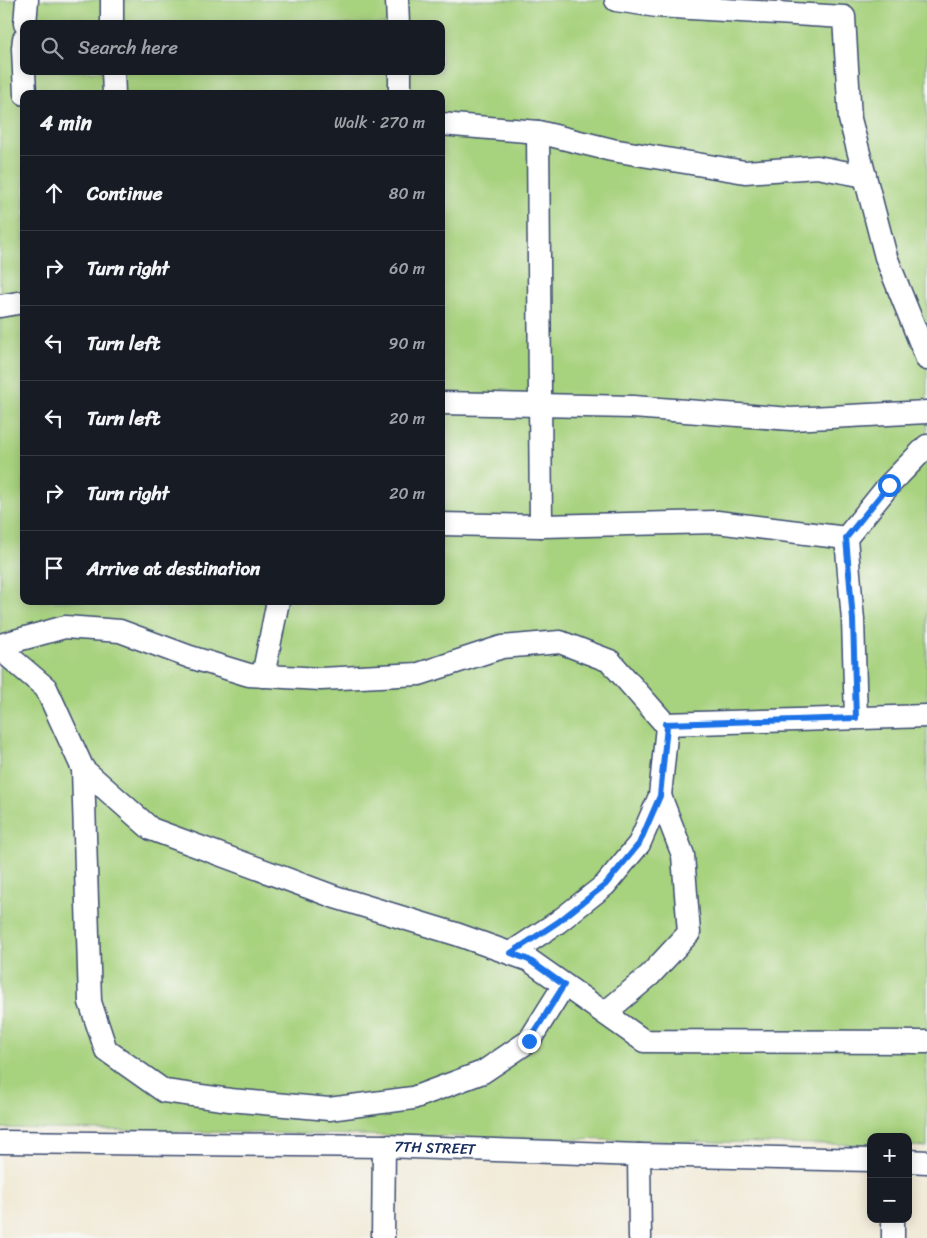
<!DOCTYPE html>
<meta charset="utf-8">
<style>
:root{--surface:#171b24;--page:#242831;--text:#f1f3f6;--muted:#9ea1a6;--line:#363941}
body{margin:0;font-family:Sriracha,sans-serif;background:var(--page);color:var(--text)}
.controls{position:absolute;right:15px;bottom:15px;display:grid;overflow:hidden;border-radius:10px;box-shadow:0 2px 12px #0003}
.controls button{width:45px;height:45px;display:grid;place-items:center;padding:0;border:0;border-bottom:1px solid var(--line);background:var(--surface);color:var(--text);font:25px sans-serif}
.stop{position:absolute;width:15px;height:15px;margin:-11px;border:4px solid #1a73e8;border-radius:50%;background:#fff}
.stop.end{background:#1a73e8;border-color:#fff;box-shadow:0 1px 5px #0008}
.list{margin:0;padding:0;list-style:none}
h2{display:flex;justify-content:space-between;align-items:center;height:65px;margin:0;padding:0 20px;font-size:21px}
h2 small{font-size:16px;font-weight:400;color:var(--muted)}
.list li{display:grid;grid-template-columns:32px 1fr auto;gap:15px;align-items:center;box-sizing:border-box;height:75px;padding:0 20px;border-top:1px solid var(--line)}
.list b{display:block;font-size:19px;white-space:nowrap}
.list em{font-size:16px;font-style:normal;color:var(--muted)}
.icon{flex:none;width:28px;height:28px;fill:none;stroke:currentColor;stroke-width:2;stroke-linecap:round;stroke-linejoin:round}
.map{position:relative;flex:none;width:927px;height:1238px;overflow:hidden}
.search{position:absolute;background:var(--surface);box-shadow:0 2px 12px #0003;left:20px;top:20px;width:425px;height:55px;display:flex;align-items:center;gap:12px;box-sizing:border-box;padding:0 18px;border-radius:10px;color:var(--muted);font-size:19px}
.panel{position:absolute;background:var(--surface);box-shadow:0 2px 12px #0003;left:20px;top:90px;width:425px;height:515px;border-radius:10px}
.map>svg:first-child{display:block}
.green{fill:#a7d27e;stroke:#61806e;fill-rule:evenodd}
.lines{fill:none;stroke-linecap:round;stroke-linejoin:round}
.minor-casing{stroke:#3b4b70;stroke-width:25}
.minor{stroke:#fff;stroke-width:22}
.route{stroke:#1a73e8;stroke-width:6}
.labels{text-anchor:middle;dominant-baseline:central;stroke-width:4.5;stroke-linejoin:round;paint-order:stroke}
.street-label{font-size:15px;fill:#1b2f5e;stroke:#f6f6f2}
</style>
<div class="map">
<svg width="927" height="1238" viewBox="0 0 927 1238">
<rect width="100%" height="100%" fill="#f6f6f2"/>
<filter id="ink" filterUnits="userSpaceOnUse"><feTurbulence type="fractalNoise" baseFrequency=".02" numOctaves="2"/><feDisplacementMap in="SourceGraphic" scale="10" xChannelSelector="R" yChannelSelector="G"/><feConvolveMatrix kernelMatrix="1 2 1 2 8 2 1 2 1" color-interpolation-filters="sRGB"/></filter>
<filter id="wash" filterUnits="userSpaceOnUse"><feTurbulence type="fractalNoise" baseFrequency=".0096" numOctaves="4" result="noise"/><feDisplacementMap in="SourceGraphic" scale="20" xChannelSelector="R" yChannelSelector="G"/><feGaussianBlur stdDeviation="1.12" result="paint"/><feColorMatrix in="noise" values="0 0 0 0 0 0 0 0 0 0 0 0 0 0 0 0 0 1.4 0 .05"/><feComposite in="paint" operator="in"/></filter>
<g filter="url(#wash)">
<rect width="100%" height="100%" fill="#f1ead7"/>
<!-- green -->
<path class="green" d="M0,0H927V1147L908,1146V1137H871V1145L0,1128ZM24,24H441V71H24ZM24,94H441V601H24Z"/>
</g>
<g filter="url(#ink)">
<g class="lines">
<defs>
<g id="minor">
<polyline points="397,0 398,24"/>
<polyline points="616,0 657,6 844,17 850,119 886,257 927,359"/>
<polyline points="25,24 27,0"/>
<polyline points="112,24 112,0"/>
<polyline points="24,39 23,48 25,94"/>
<polyline points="113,71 114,94"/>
<polyline points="400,71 400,94"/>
<polyline points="441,124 538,132 612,150 745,172 817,167 865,176"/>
<polyline points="538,132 541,526"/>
<polyline points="0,306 24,302"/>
<polyline points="441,403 633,407 791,419 927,412"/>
<polyline points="441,524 541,526 717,522 846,538"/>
<polyline points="0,645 65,627 120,631 190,657 249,675 321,679 419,674 502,647 560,642 610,661 667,726 660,796 639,844 605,885 558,922 511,953"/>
<polyline points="0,649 46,688 83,769 90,1002 106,1050 164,1091 230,1100 329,1109 413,1098 483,1072 529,1041 564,985"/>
<polyline points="263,676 278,601"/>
<polyline points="856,718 853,620 846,538 889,485 927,446"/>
<polyline points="665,724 927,716"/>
<polyline points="83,769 151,829 335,897 456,934 529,960 644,1041 927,1042"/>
<polyline points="605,1013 650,975 689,933 683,855 660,796"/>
<path id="s1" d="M0,1142L384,1146L639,1155L871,1160"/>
<polyline points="639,1155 640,1238"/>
<polyline points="908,1161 927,1162"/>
<polyline points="893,1219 893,1238"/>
<polyline points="383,1238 384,1146"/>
</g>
</defs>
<!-- minor casing -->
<use href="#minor" class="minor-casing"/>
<!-- minor -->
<use href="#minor" class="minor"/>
</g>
</g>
<g class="lines" filter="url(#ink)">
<!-- route -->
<polyline class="route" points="529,1041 564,985 529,960 511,953 558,922 605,885 639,844 660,796 667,726 665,724 856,718 853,620 846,538 889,485"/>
</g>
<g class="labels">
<!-- street labels -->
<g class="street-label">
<text stroke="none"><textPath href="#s1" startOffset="435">7TH STREET</textPath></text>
</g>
</g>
</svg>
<div class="controls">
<button>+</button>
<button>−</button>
</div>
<div class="stop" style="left:889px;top:485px"></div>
<div class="stop end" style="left:529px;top:1041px"></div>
<div class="search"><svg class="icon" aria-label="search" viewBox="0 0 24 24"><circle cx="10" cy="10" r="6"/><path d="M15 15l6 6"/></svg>Search here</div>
<section class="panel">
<h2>4 min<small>Walk · 270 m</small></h2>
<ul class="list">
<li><svg class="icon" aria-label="ahead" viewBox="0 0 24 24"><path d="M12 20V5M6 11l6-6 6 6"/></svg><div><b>Continue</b></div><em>80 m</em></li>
<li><svg class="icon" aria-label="right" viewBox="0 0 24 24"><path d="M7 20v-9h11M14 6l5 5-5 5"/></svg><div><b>Turn right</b></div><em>60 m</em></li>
<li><svg class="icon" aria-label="left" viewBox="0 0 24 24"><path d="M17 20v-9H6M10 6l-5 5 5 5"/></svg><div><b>Turn left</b></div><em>90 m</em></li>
<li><svg class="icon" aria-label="left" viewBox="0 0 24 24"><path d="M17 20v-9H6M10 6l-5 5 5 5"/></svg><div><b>Turn left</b></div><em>20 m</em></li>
<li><svg class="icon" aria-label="right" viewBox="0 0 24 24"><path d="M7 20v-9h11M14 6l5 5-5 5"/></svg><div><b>Turn right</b></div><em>20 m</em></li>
<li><svg class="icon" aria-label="arrive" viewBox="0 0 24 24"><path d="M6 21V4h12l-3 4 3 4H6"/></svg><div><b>Arrive at destination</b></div></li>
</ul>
</section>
</div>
